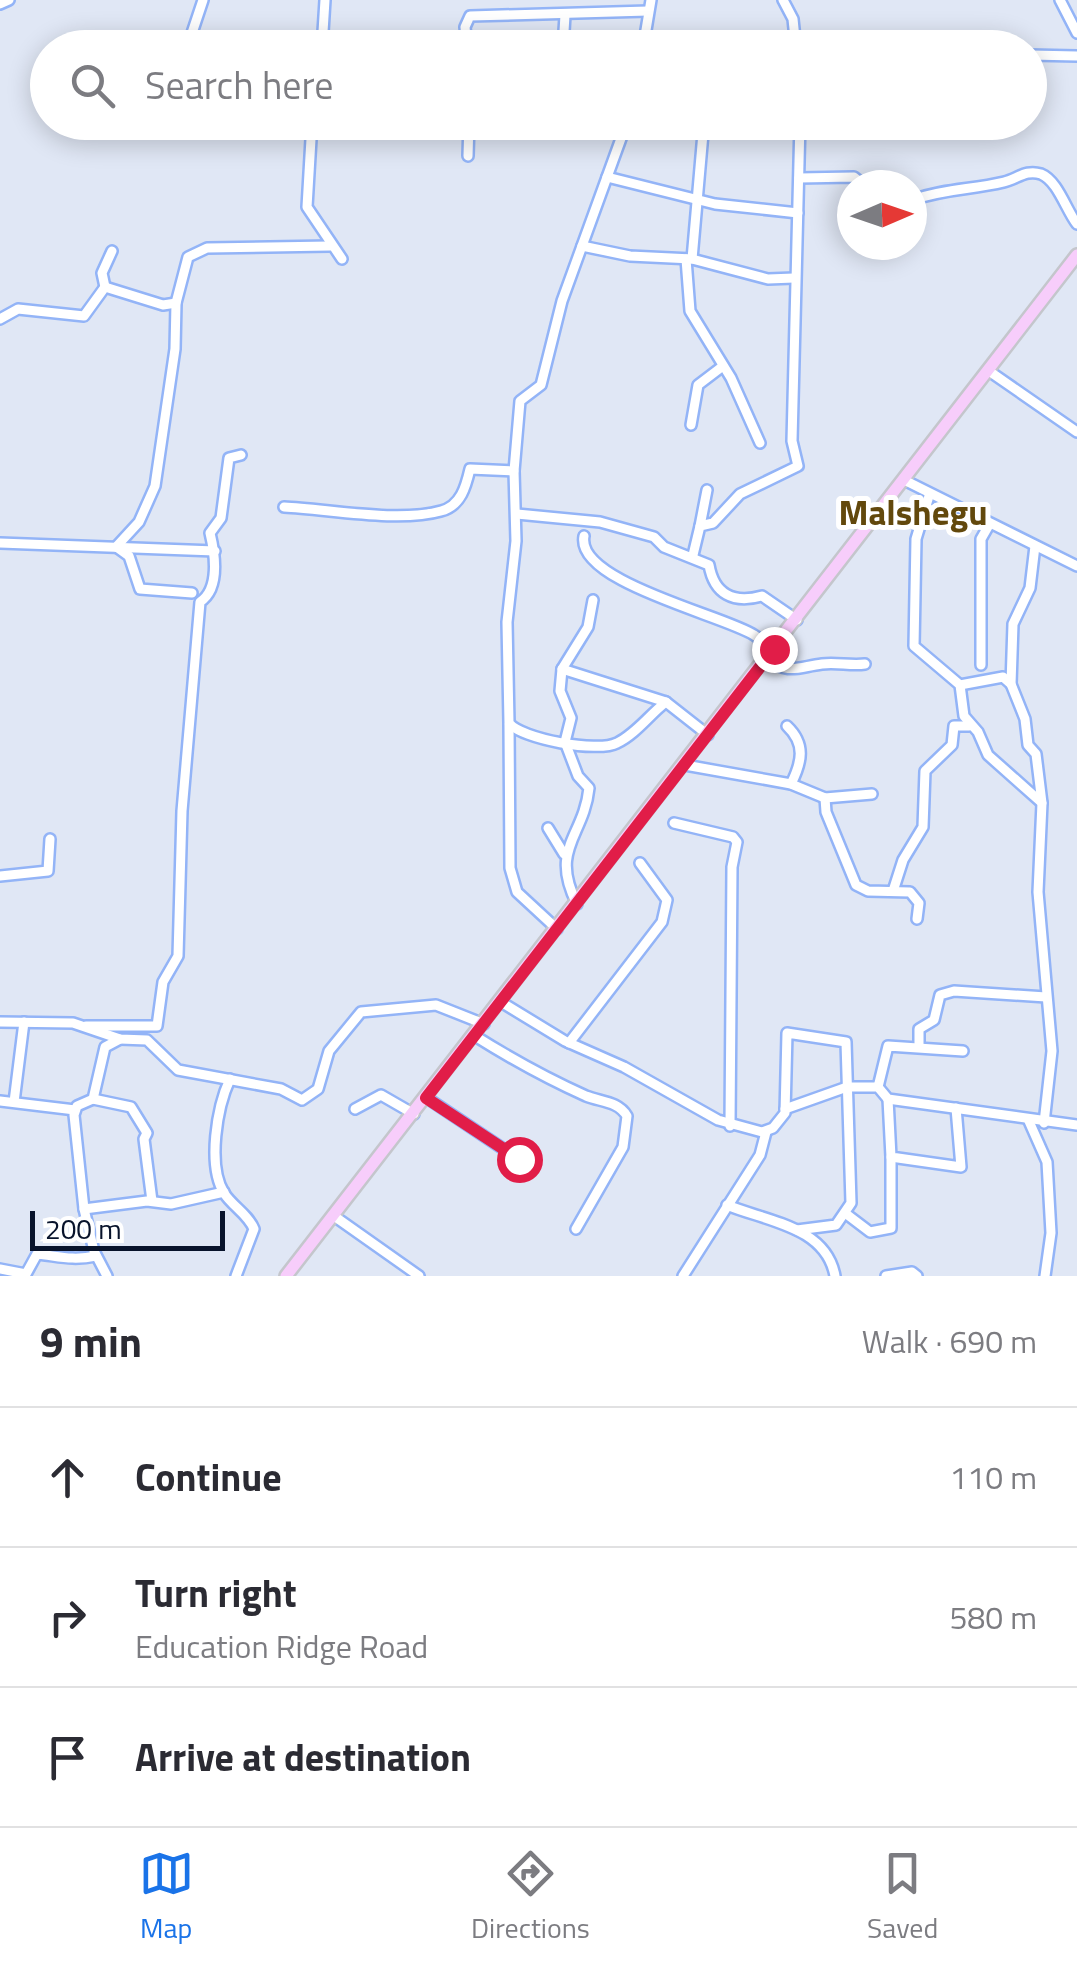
<!DOCTYPE html>
<meta charset="utf-8">
<style>
:root{--surface:#fff;--page:#f7f7f7;--text:#2b2b33;--muted:#7c7c81;--line:#e1e1e2;--accent:#1a73e8}
body{margin:0;font-family:"Titillium Web",sans-serif;background:var(--page);color:var(--text)}
.compass{position:absolute;left:837px;top:170px;width:90px;height:90px;border-radius:50%;background:var(--surface);box-shadow:0 5px 25px #0003;rotate:88deg}
.scale{position:absolute;left:30px;bottom:25px;width:195px;box-sizing:border-box;padding-left:10px;border:5px solid #08132b;border-top:0;font-size:28px;line-height:35px;white-space:nowrap;color:#08132b;-webkit-text-stroke:8px #fff;paint-order:stroke}
.stop{position:absolute;width:30px;height:30px;margin:-22px;border:8px solid #e11d48;border-radius:50%;background:#fff}
.stop.end{background:#e11d48;border-color:#fff;box-shadow:0 2px 10px #0008}
.list{margin:0;padding:0;list-style:none}
h2{display:flex;justify-content:space-between;align-items:center;height:130px;margin:0;padding:0 40px;font-size:42px}
h2 small{font-size:32px;font-weight:400;color:var(--muted)}
.list li{display:grid;grid-template-columns:65px 1fr auto;gap:30px;align-items:center;box-sizing:border-box;height:140px;padding:0 40px;border-top:2px solid var(--line)}
.list b{display:block;font-size:38px;white-space:nowrap}
.list p{margin:0;font-size:32px;white-space:nowrap;color:var(--muted)}
.list em{font-size:32px;font-style:normal;color:var(--muted)}
.icon{flex:none;width:55px;height:55px;fill:none;stroke:currentColor;stroke-width:2;stroke-linecap:round;stroke-linejoin:round}
.map{position:relative;flex:none;width:1077px;height:1276px;overflow:hidden}
.search{position:absolute;background:var(--surface);box-shadow:0 5px 25px #0003;left:30px;right:30px;top:30px;height:110px;display:flex;align-items:center;gap:25px;box-sizing:border-box;padding:0 35px;border-radius:55px;color:var(--muted);font-size:38px}
.sheet{height:550px;background:var(--surface)}
nav{display:flex;justify-content:space-around;align-items:center;box-sizing:border-box;height:140px;border-top:2px solid var(--line);background:var(--surface);font-size:28px;color:var(--muted)}
nav a{display:grid;justify-items:center;gap:5px}
nav .on{color:var(--accent)}
.map>svg:first-child{display:block}
.lines{fill:none;stroke-linecap:round;stroke-linejoin:round}
.minor-casing{stroke:#93b4f7;stroke-width:14}
.major-casing{stroke:#c4c6cc;stroke-width:16}
.minor{stroke:#fff;stroke-width:9}
.major{stroke:#f7cdfb;stroke-width:11}
.route{stroke:#e11d48;stroke-width:12}
.labels{text-anchor:middle;dominant-baseline:central;stroke-width:10;stroke-linejoin:round;paint-order:stroke}
.district-label{font-size:35px;font-weight:bold;fill:#62480c;stroke:#fff}
</style>
<div class="map">
<svg width="1077" height="1276" viewBox="0 0 1077 1276">
<rect width="100%" height="100%" fill="#e0e7f5"/>
<g class="lines">
<defs>
<g id="minor">
<polyline points="783,0 793,19 796,48"/>
<polyline points="1060,0 1077,33"/>
<polyline points="0,4 9,0"/>
<polyline points="187,48 203,0"/>
<polyline points="322,48 325,0"/>
<polyline points="467,48 465,27 470,16 648,11"/>
<polyline points="563,48 565,15"/>
<polyline points="643,48 651,0"/>
<polyline points="1030,55 1077,56"/>
<polyline points="312,122 307,207 342,259"/>
<path d="M627,122L562,301L541,385L520,401L514,471L516,541L507,622L509,723C521,739 598,753 617,743C636,734 650,714 666,702L708,735"/>
<polyline points="468,156 469,122"/>
<polyline points="607,177 715,204 798,213"/>
<polyline points="799,178 854,177 864,185"/>
<path d="M912,200C947,188 971,190 1004,182C1017,179 1026,169 1041,174C1058,181 1066,210 1077,224"/>
<polyline points="582,246 630,256 692,259 768,279 794,278"/>
<polyline points="686,259 690,311 731,378 760,443"/>
<polyline points="692,259 704,122"/>
<polyline points="105,287 102,273 112,251"/>
<polyline points="0,319 18,309 84,316 105,287 163,305 176,303"/>
<polyline points="989,371 1077,432"/>
<polyline points="691,425 698,385 723,366"/>
<polyline points="904,480 1077,566"/>
<polyline points="929,496 916,539 914,646 960,685 964,716 978,732 988,755 1042,803"/>
<path d="M284,507C328,509 398,523 441,511C461,506 466,486 470,469L514,471"/>
<path d="M517,514L600,522L654,537L664,547L709,565C714,594 733,604 762,596L797,620"/>
<polyline points="700,526 707,490"/>
<path d="M584,536C575,582 726,616 754,635C761,639 766,646 773,651"/>
<polyline points="0,543 215,551"/>
<polyline points="1035,546 1030,588 1013,624 1011,684 1025,719 1028,745 1036,754 1042,803 1038,892 1052,1051 1044,1123"/>
<polyline points="116,547 139,522 155,486 175,349 176,303 188,257 207,248 330,246"/>
<polyline points="118,548 129,556 140,589 192,593"/>
<polyline points="693,555 700,526 713,523 740,494 798,466 792,441 800,122"/>
<path d="M766,659C789,675 798,667 822,664C836,662 851,666 865,664"/>
<polyline points="981,665 981,539 989,525"/>
<polyline points="562,669 666,702"/>
<polyline points="960,685 1003,677 1011,684"/>
<polyline points="509,725 510,868 517,892 557,929"/>
<path d="M787,726C806,744 802,762 791,784"/>
<polyline points="685,765 791,784 825,798 872,794"/>
<polyline points="825,798 826,812 856,885 868,891 910,892 919,903 917,919"/>
<polyline points="674,823 733,837 737,842 732,867 730,1126"/>
<polyline points="548,828 564,854"/>
<polyline points="0,876 48,871 50,839"/>
<polyline points="894,888 903,860 923,827 925,771 952,745 954,726 969,726"/>
<path d="M577,904C549,848 584,837 589,788L578,776L565,742L571,718L560,691L562,669L588,627L593,600"/>
<polyline points="501,1002 565,1041 624,1067 718,1120 762,1132 773,1128 785,1113 787,1033 846,1042 851,1203 836,1225 797,1230"/>
<polyline points="0,1022 73,1023 120,1039 147,1040 178,1070 281,1089 302,1100 318,1089 329,1051 361,1012 436,1005 484,1024"/>
<path d="M86,1026H157L163,982L178,956L182,811L200,602C220,589 215,554 210,533L221,518L229,458L241,455"/>
<path d="M475,1036C510,1058 548,1079 586,1096C601,1102 618,1101 627,1116L623,1147L576,1229"/>
<polyline points="569,1043 662,922 667,900 640,863"/>
<polyline points="919,1046 919,1029 934,1020 940,995 954,991 1046,997"/>
<path d="M230,1079C217,1107 207,1165 224,1193C232,1206 248,1214 254,1229L236,1276"/>
<polyline points="878,1087 888,1046 963,1051"/>
<polyline points="427,1098 529,1166"/>
<polyline points="93,1099 131,1107 147,1133 144,1139 152,1201"/>
<polyline points="888,1099 891,1157 961,1167 956,1108"/>
<polyline points="0,1101 75,1110"/>
<polyline points="14,1102 24,1022"/>
<polyline points="355,1109 381,1095 414,1114"/>
<polyline points="785,1109 847,1087 878,1087 888,1099 1077,1125"/>
<polyline points="1028,1119 1047,1162 1051,1233 1045,1276"/>
<path d="M727,1205C765,1221 826,1226 835,1276"/>
<polyline points="84,1209 147,1201 171,1204 224,1192"/>
<polyline points="845,1213 870,1232 891,1228 891,1157"/>
<polyline points="334,1216 419,1276"/>
<path d="M0,1269L26,1274L37,1254C58,1256 72,1261 96,1256"/>
<polyline points="107,1276 94,1251 84,1209 74,1115 77,1106 93,1099 105,1047 120,1039"/>
<polyline points="683,1276 760,1155 766,1132"/>
<polyline points="886,1276 912,1272 917,1276"/>
</g>
<polyline id="major" points="286,1276 1077,255"/>
</defs>
<!-- minor casing -->
<use href="#minor" class="minor-casing"/>
<!-- major casing -->
<use href="#major" class="major-casing"/>
<!-- minor -->
<use href="#minor" class="minor"/>
<!-- major -->
<use href="#major" class="major"/>
</g>
<g class="lines">
<!-- route -->
<polyline class="route" points="519,1159 426,1098 774,649"/>
</g>
<g class="labels">
<!-- district labels -->
<g class="district-label">
<text x="913" y="512">Malshegu</text>
</g>
</g>
</svg>
<svg class="compass" viewBox="-18 -18 36 36"><path d="M0-13l5 13h-10z" fill="#e53935"/><path d="M0 13l5-13h-10z" fill="#7c7c81"/></svg>
<div class="scale">200 m</div>
<div class="stop" style="left:519px;top:1159px"></div>
<div class="stop end" style="left:774px;top:649px"></div>
<div class="search"><svg class="icon" aria-label="search" viewBox="0 0 24 24"><circle cx="10" cy="10" r="6"/><path d="M15 15l6 6"/></svg>Search here</div>
</div>
<section class="sheet">
<h2>9 min<small>Walk · 690 m</small></h2>
<ul class="list">
<li><svg class="icon" aria-label="ahead" viewBox="0 0 24 24"><path d="M12 20V5M6 11l6-6 6 6"/></svg><div><b>Continue</b></div><em>110 m</em></li>
<li><svg class="icon" aria-label="right" viewBox="0 0 24 24"><path d="M7 20v-9h11M14 6l5 5-5 5"/></svg><div><b>Turn right</b><p>Education Ridge Road</p></div><em>580 m</em></li>
<li><svg class="icon" aria-label="arrive" viewBox="0 0 24 24"><path d="M6 21V4h12l-3 4 3 4H6"/></svg><div><b>Arrive at destination</b></div></li>
</ul>
</section>
<nav>
<a class="on"><svg class="icon" aria-label="map" viewBox="0 0 24 24"><path d="M3 6l6-2 6 2 6-2v14l-6 2-6-2-6 2zM9 4v14M15 6v14"/></svg>Map</a>
<a><svg class="icon" aria-label="directions" viewBox="0 0 24 24"><path d="M12 3l9 9-9 9-9-9zM9 14v-3h6M13 9l2 2-2 2"/></svg>Directions</a>
<a><svg class="icon" aria-label="saved" viewBox="0 0 24 24"><path d="M7 4h10v16l-5-4-5 4z"/></svg>Saved</a>
</nav>
